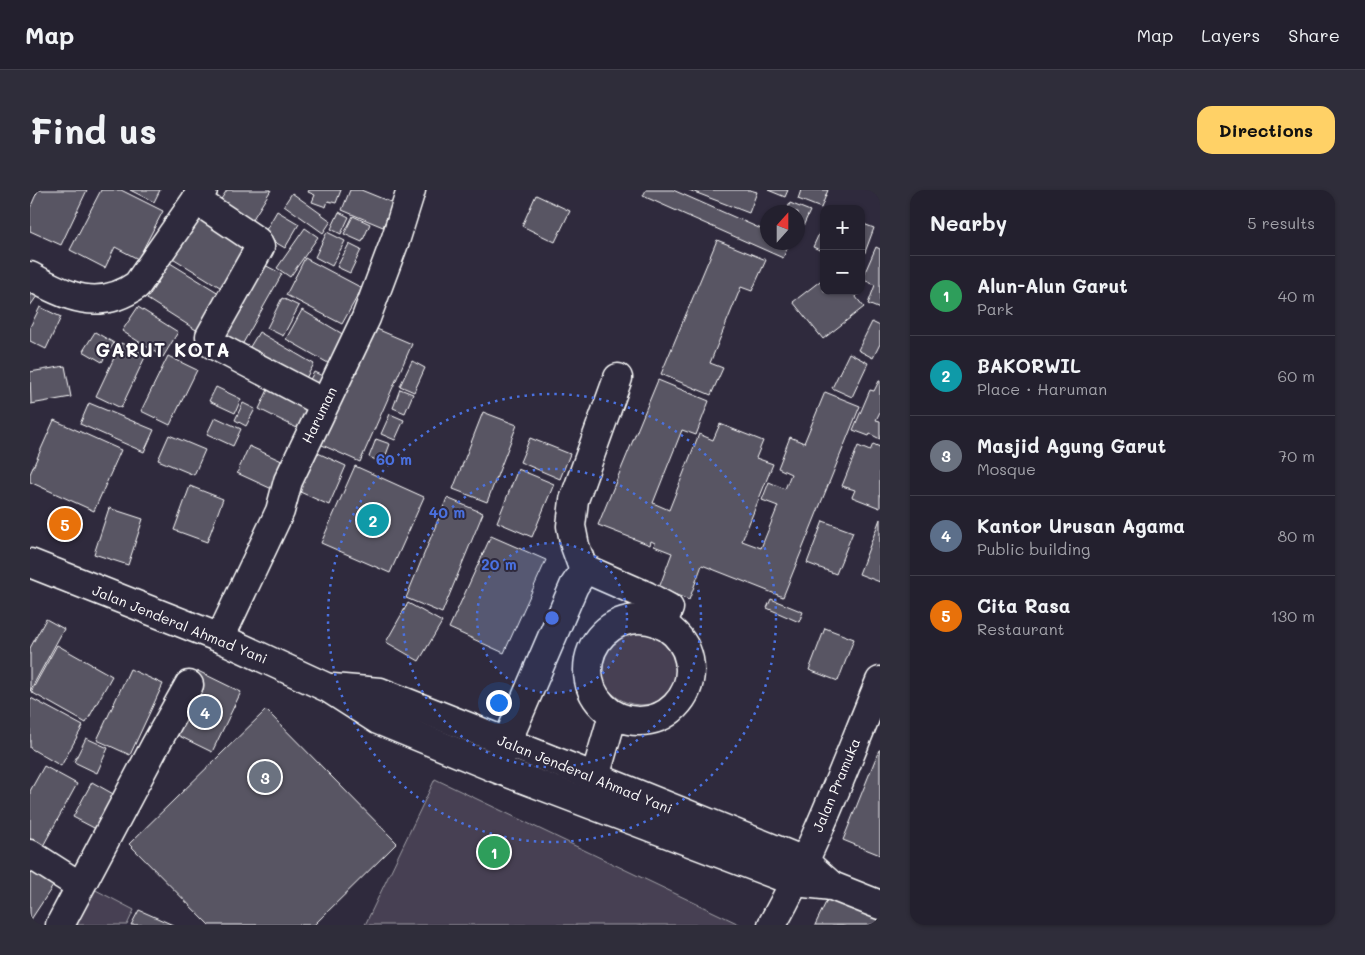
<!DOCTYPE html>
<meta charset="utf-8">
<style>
:root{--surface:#23202e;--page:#2f2d3a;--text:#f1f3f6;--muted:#a3a3aa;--line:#403e4a;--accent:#ffd166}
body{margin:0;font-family:Mali,sans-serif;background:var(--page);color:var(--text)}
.controls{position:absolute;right:15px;top:15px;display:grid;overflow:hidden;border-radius:10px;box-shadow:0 1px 4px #0004}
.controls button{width:45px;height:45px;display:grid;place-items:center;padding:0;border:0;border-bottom:1px solid var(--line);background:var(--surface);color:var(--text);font:25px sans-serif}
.compass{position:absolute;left:730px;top:15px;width:45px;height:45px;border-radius:50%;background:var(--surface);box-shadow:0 1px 4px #0004;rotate:21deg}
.you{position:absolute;left:468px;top:512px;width:18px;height:18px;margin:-12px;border:4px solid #fff;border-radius:50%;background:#1a73e8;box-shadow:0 0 0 8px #1a73e833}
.badge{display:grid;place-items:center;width:32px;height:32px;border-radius:50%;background:var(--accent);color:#fff;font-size:16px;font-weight:700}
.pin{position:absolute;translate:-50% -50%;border:2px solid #fff;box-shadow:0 1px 5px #0006}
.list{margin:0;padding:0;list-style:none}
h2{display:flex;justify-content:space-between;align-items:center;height:65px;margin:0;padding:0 20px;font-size:21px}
h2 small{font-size:16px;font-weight:400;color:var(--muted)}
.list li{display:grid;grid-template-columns:32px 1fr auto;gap:15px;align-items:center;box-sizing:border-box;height:80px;padding:0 20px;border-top:1px solid var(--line)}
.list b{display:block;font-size:19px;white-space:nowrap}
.list p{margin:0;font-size:16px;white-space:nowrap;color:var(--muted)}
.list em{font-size:16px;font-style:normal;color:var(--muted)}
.map{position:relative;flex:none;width:850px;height:735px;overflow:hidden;border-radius:15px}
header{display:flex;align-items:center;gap:30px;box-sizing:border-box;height:70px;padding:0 25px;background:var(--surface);border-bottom:1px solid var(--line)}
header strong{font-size:24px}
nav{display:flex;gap:28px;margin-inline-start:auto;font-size:18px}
.intro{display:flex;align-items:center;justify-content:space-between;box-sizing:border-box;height:120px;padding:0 30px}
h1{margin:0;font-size:35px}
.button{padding:12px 22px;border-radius:15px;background:var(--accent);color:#111;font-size:18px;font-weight:700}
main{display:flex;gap:30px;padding:0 30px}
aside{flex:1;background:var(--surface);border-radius:15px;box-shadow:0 1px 4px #0004}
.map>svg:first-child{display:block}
.green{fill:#464152;stroke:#a2a0a8}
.building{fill:#595564;stroke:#fff}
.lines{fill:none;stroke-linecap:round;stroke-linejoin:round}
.minor-casing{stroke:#fff;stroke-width:31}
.major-casing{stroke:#fff;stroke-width:31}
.minor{stroke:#2f2a3d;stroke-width:28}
.major{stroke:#2f2a3d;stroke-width:28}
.ring{fill:none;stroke:#4a71e0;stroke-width:2.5;stroke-dasharray:2.5 5}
.labels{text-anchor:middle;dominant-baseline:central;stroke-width:4;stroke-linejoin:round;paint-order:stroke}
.street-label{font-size:14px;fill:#fff;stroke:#2f2a3d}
.district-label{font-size:19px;font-weight:bold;letter-spacing:1px;fill:#fff;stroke:#2f2a3d}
.centre{fill:#4a71e0;stroke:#2f2a3d;stroke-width:2.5}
.ring-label{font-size:15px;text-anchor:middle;font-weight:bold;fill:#4a71e0;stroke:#2f2a3d;stroke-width:4;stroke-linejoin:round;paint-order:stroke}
</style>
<header>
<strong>Map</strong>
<nav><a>Map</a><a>Layers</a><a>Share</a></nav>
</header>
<div class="intro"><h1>Find us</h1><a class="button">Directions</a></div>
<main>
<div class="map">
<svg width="850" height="735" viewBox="0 0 850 735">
<rect width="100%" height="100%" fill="#2f2a3d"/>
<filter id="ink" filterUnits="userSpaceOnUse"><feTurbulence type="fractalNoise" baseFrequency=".02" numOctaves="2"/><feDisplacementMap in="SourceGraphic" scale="10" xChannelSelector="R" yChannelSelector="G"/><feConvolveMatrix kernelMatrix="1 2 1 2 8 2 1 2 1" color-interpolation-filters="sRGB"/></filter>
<g filter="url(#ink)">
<!-- green -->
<g class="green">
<circle cx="611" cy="473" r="42"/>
<polygon points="405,589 711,735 335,735"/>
<polygon points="60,697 104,720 97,735 41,735"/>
</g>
<!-- building -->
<g class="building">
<polygon points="8,0 57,0 31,55 0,41 0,18"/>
<polygon points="71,0 91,0 133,21 108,69 85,57 75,78 40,60"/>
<polygon points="100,0 130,0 124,12"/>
<polygon points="197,0 241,0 216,40 184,20"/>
<polygon points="279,0 311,0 306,13 298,11 296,17 282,12 285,5 278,2"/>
<polygon points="320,0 331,0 363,13 353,37 312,20"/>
<polygon points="616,0 643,0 738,42 738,52 760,52 753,68 613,6"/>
<polygon points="659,0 720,0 727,2 719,23"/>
<polygon points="738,0 758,0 755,7"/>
<polygon points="771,0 798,0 791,18 768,9"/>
<polygon points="262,3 301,31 293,43 254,15"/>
<polygon points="506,5 540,21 525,52 492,36"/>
<polygon points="760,13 780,21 768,47 768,22 756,22"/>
<polygon points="168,21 226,56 198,102 141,67"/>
<polygon points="247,21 269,34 255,58 233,45"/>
<polygon points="309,22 319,27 311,44 301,39"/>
<polygon points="323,26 340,34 332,52 314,44"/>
<polygon points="794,33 794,62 783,57"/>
<polygon points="831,33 844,38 831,73"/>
<polygon points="275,38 288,47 260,87 247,78"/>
<polygon points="297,42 315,51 302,76 285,67"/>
<polygon points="687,50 736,70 722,101 711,97 680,173 693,178 681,205 631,184"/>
<polygon points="319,54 331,60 320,83 307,77"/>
<polygon points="846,57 850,59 850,119 838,114 845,95 832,89"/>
<polygon points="275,68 332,98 312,134 256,105"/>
<polygon points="229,72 252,84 208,162 186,149"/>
<polygon points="140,73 197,108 174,145 117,109"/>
<polygon points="794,88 794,101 821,101 834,117 793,149 763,112"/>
<polygon points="0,102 7,106 0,116"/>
<polygon points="252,108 269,116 253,146 237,138"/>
<polygon points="10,117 31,127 16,159 0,151 0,137"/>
<polygon points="108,117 148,142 133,167 92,141"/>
<polygon points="272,120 321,149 305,177 256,149"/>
<polygon points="842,132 850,136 850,154 843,168 828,160"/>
<polygon points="335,134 382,154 330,272 283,251"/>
<polygon points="65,142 84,153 72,172 53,161"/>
<polygon points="229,142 284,174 271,197 215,165"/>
<polygon points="91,153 116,165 91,218 66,206"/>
<polygon points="819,163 838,173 822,207 802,198"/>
<polygon points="138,166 167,180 140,235 111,221"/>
<polygon points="382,171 395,178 384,202 370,196"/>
<polygon points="35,176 41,207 1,214 0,182"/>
<polygon points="284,182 299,189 290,208 274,201"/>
<polygon points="628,190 679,211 666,245 652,240 623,313 639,320 669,244 683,250 690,234 733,251 726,268 743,274 712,351 731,358 748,316 732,310 739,292 755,299 761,284 748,278 760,247 774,253 795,202 830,216 753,407 672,375 659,410 629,398 642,363 624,356 625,353 621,351 620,355 568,335"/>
<polygon points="242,191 285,212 271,240 229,219"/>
<polygon points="849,191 850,191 850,222 846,230 850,231 850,249 840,244 839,246 823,240 840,200 844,201"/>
<polygon points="186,197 211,209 205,223 179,211"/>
<polygon points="370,199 383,204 375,223 363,218"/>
<polygon points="59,213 124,240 114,262 50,234"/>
<polygon points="213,213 225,219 216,236 205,230"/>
<polygon points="453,222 487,235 457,312 423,299"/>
<polygon points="360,224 374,230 365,250 351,244"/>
<polygon points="185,227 211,239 203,256 177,244"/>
<polygon points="24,230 91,260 64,321 0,292 0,284"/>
<polygon points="139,245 175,260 164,285 128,270"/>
<polygon points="500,248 540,264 530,289 490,272"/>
<polygon points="346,249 360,254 353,273 339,267"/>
<polygon points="843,254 850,257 850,318 822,307 825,300 812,296 828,256 840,261"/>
<polygon points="219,256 254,272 242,299 207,283"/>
<polygon points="277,258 316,276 299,315 259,297"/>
<polygon points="325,276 394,307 360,383 291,353"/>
<polygon points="488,279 524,294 502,347 467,332"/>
<polygon points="160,296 193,309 177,352 144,340"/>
<polygon points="417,308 453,323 412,423 376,408"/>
<polygon points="79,318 113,329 98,375 64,364"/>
<polygon points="850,329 850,392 829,384"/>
<polygon points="793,331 823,342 806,384 777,373"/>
<polygon points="461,346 516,370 474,463 419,438"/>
<polygon points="741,409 773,422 769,432 737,418"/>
<polygon points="378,413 412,432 389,471 356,452"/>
<polygon points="16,429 34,439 0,501 0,458"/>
<polygon points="795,438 824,449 808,491 779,480"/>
<polygon points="27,455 82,486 56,533 1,502"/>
<polygon points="100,479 133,494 100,565 67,550"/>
<polygon points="168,481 211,502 182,562 139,541"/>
<polygon points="1,508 53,536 31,576 0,558 0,511"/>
<polygon points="236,520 367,653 284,735 179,735 99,654"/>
<polygon points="56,548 78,558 67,583 44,572"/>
<polygon points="849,560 850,560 850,665 813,650"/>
<polygon points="14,576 47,594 13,656 0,649 0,601"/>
<polygon points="62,592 85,605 66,639 43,627"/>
<polygon points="0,676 25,693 0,731"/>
<polygon points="799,706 850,731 850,735 785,735"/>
<polygon points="109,720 143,735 101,735"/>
</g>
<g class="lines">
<defs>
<g id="minor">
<polyline points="166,10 227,51 230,57 180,146 182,154 294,213"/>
<path d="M0,86C37,107 69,122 107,95L173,0"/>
<polyline points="554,381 545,356 541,336 544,310 588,188"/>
<circle cx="609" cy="480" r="51"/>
<polyline points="190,448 250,321 258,291 336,128 366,48 381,0"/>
<polyline points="467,575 544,396 554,381 560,381 617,406 639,418 632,435"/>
<polyline points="565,587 583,525"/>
<polyline points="0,664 50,696"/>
<polyline points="30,735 126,554 159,495"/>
<path d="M742,735C785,658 816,573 850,491"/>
</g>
<g id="major">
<polyline points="0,373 190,448 298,498 348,530 465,578 765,692 802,696 850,715"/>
<polyline points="302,498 350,502 565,587 774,671 802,696"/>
</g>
</defs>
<!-- minor casing -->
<use href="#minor" class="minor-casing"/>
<!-- major casing -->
<use href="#major" class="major-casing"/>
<!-- minor -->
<use href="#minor" class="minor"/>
<!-- major -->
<use href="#major" class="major"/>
</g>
</g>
<!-- distance rings -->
<circle cx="522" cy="428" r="75" fill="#4a71e0" fill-opacity=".12"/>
<g class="ring">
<circle cx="522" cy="428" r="75"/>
<circle cx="522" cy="428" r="149"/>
<circle cx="522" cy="428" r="224"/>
</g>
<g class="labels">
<!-- street labels -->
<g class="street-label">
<text transform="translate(289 225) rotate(-64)">Haruman</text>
<text transform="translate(150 434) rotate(22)">Jalan Jenderal Ahmad Yani</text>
<text transform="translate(555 584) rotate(22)">Jalan Jenderal Ahmad Yani</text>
<text transform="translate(806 595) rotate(-67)">Jalan Pramuka</text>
</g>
<!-- district labels -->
<g class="district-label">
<text x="133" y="159">GARUT KOTA</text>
</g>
</g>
<circle cx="522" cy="428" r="8" class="centre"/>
<g class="ring-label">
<text x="364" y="275">60 m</text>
<text x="417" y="328">40 m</text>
<text x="469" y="380">20 m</text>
</g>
</svg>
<div class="controls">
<button>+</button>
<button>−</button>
</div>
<svg class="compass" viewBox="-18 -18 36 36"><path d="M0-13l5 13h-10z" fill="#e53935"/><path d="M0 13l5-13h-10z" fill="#a3a3aa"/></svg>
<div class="you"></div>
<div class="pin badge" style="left:464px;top:662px;background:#2e9e5b">1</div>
<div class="pin badge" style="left:343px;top:330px;background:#0f9aa8">2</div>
<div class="pin badge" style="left:235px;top:587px;background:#6b7280">3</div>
<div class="pin badge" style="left:175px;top:522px;background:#5c6f8a">4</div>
<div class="pin badge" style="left:35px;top:334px;background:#e8710a">5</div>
</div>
<aside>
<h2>Nearby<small>5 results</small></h2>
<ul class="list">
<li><span class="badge" style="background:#2e9e5b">1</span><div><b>Alun-Alun Garut</b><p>Park</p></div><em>40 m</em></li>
<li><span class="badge" style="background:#0f9aa8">2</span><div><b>BAKORWIL</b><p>Place · Haruman</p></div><em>60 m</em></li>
<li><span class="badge" style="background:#6b7280">3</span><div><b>Masjid Agung Garut</b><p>Mosque</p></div><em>70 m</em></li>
<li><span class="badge" style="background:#5c6f8a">4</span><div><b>Kantor Urusan Agama</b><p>Public building</p></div><em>80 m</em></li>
<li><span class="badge" style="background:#e8710a">5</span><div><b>Cita Rasa</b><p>Restaurant</p></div><em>130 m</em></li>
</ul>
</aside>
</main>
